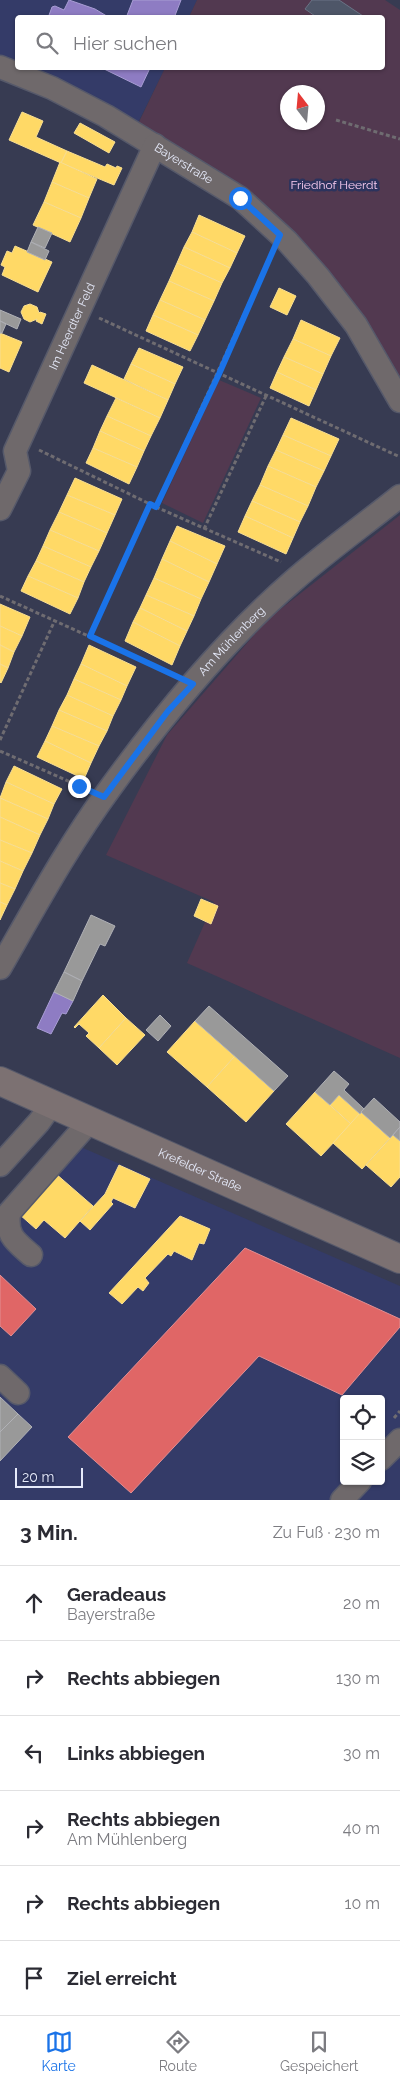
<!DOCTYPE html>
<html lang="de">
<meta charset="utf-8">
<style>
:root{--surface:#fff;--page:#f7f7f7;--text:#2b2b33;--muted:#7c7c81;--line:#e1e1e2;--accent:#1a73e8}
body{margin:0;font-family:Raleway,sans-serif;background:var(--page);color:var(--text)}
.controls{position:absolute;right:15px;bottom:15px;display:grid;overflow:hidden;border-radius:5px;box-shadow:0 1px 4px #0004}
.controls button{width:45px;height:45px;display:grid;place-items:center;padding:0;border:0;border-bottom:1px solid var(--line);background:var(--surface);color:var(--text);font:25px sans-serif}
.compass{position:absolute;left:280px;top:85px;width:45px;height:45px;border-radius:50%;background:var(--surface);box-shadow:0 1px 4px #0004;rotate:344deg}
.scale{position:absolute;left:15px;bottom:12px;width:68px;box-sizing:border-box;padding-left:5px;border:2px solid #e6eafa;border-top:0;font-size:14px;line-height:18px;white-space:nowrap;color:#e6eafa;-webkit-text-stroke:4px #2c335d;paint-order:stroke}
.stop{position:absolute;width:15px;height:15px;margin:-11px;border:4px solid #1a73e8;border-radius:50%;background:#fff}
.stop.end{background:#1a73e8;border-color:#fff;box-shadow:0 1px 5px #0008}
.list{margin:0;padding:0;list-style:none}
h2{display:flex;justify-content:space-between;align-items:center;height:65px;margin:0;padding:0 20px;font-size:21px}
h2 small{font-size:16px;font-weight:400;color:var(--muted)}
.list li{display:grid;grid-template-columns:32px 1fr auto;gap:15px;align-items:center;box-sizing:border-box;height:75px;padding:0 20px;border-top:1px solid var(--line)}
.list b{display:block;font-size:19px;white-space:nowrap}
.list p{margin:0;font-size:16px;white-space:nowrap;color:var(--muted)}
.list em{font-size:16px;font-style:normal;color:var(--muted)}
.icon{flex:none;width:28px;height:28px;fill:none;stroke:currentColor;stroke-width:2;stroke-linecap:round;stroke-linejoin:round}
.map{position:relative;flex:none;width:400px;height:1500px;overflow:hidden}
.search{position:absolute;background:var(--surface);box-shadow:0 1px 4px #0004;left:15px;right:15px;top:15px;height:55px;display:flex;align-items:center;gap:12px;box-sizing:border-box;padding:0 18px;border-radius:5px;color:var(--muted);font-size:19px}
.sheet{height:515px;background:var(--surface)}
nav{display:flex;justify-content:space-around;align-items:center;box-sizing:border-box;height:70px;border-top:1px solid var(--line);background:var(--surface);font-size:14px;color:var(--muted)}
nav a{display:grid;justify-items:center;gap:2px}
nav .on{color:var(--accent)}
.map>svg:first-child{display:block}
.built{fill:#343b68;fill-rule:evenodd}
.green{fill:#523950;fill-rule:evenodd}
.homes{fill:#ffd966;stroke:#f8de92}
.shops{fill:#e06666;stroke:#e28e92}
.offices{fill:#8e7cc3;stroke:#a89dd4}
.industry{fill:#999;stroke:#b0b1b6}
.building{fill:#4e5668;stroke:#6a7385}
.lines{fill:none;stroke-linecap:round;stroke-linejoin:round}
.minor-casing{stroke:#56596a;stroke-width:25}
.major-casing{stroke:#56596a;stroke-width:30}
.path{stroke:#6f6c71;stroke-width:3;stroke-dasharray:4 2.5;stroke-linecap:butt}
.minor{stroke:#6f696b;stroke-width:22}
.major{stroke:#7c7172;stroke-width:28}
.route{stroke:#1a73e8;stroke-width:6}
.labels{text-anchor:middle;dominant-baseline:central;stroke-width:5;stroke-linejoin:round;paint-order:stroke}
.street-label{font-size:12px;fill:#e6eafa;stroke:#2c335d}
.park-label{font-size:12px;fill:#faccf0;stroke:#2c335d}
</style>
<div class="map">
<svg width="400" height="1500" viewBox="0 0 400 1500">
<rect width="100%" height="100%" fill="#373b52"/>
<!-- built -->
<g class="built">
<polygon points="0,0 197,0 189,17 18,18 18,68 165,68 135,129 0,67"/>
<path d="M67,1141L400,1286V1500H0V1214ZM344,1399H381V1481H344Z"/>
</g>
<!-- green -->
<g class="green">
<path d="M197,0H385L400,10V378L387,354L349,299L138,124L165,68H382V18L189,17ZM288,92H318V122H288Z"/>
<polygon points="219,380 261,398 203,523 162,503"/>
<polygon points="400,515 400,1058 187,963 214,902 106,855 167,735 268,619"/>
</g>
<!-- homes -->
<g class="homes">
<polygon points="22,112 43,121 36,137 67,151 61,163 9,140"/>
<polygon points="80,123 115,142 109,153 74,133"/>
<polygon points="67,151 105,167 107,164 116,168 117,166 122,168 114,185 61,163"/>
<polygon points="60,162 97,179 89,198 52,182"/>
<polygon points="52,182 89,198 81,218 44,202"/>
<polygon points="44,202 81,218 70,242 33,225"/>
<polygon points="199,215 245,236 237,253 192,232"/>
<polygon points="192,232 237,253 230,268 184,247"/>
<polygon points="15,246 52,262 38,292 2,275 5,267 1,265 7,251 12,253"/>
<polygon points="184,247 230,268 222,283 177,263"/>
<polygon points="177,263 222,283 214,301 169,281"/>
<polygon points="169,281 214,301 205,320 160,300"/>
<polygon points="279,288 296,296 287,315 270,307"/>
<polygon points="160,300 205,320 198,335 153,315"/>
<polygon points="30,304 37,307 39,313 40,312 46,314 42,324 36,321 37,319 30,322 24,319 21,312 24,306"/>
<polygon points="153,315 198,335 190,351 146,331"/>
<polygon points="301,320 340,338 331,356 293,339"/>
<polygon points="0,333 22,342 9,372 0,368"/>
<polygon points="293,339 331,356 323,374 284,357"/>
<polygon points="139,348 183,367 175,384 131,364"/>
<polygon points="284,357 323,374 316,390 277,372"/>
<polygon points="131,364 175,384 168,400 124,379"/>
<polygon points="92,365 168,400 160,418 84,383"/>
<polygon points="277,372 316,390 309,406 270,388"/>
<polygon points="116,398 160,418 151,436 107,416"/>
<polygon points="107,416 151,436 144,451 100,431"/>
<polygon points="291,418 339,439 331,456 283,435"/>
<polygon points="100,431 144,451 137,467 93,448"/>
<polygon points="283,435 331,456 324,471 276,450"/>
<polygon points="93,448 137,467 129,484 86,463"/>
<polygon points="276,450 324,471 316,487 268,466"/>
<polygon points="268,466 316,487 308,506 260,485"/>
<polygon points="75,478 122,499 115,515 67,495"/>
<polygon points="260,485 308,506 300,522 252,501"/>
<polygon points="67,495 115,515 107,533 59,512"/>
<polygon points="252,501 300,522 293,538 245,516"/>
<polygon points="59,512 107,533 99,551 50,530"/>
<polygon points="245,516 293,538 286,554 238,532"/>
<polygon points="177,526 225,546 217,564 170,541"/>
<polygon points="50,530 99,551 91,567 43,546"/>
<polygon points="170,541 217,564 209,582 162,559"/>
<polygon points="43,546 91,567 84,582 36,561"/>
<polygon points="162,559 209,582 201,599 154,578"/>
<polygon points="36,561 84,582 78,598 28,576"/>
<polygon points="28,576 78,598 70,614 21,591"/>
<polygon points="154,578 201,599 194,616 146,595"/>
<polygon points="146,595 194,616 187,631 140,608"/>
<polygon points="0,604 30,617 22,636 0,626"/>
<polygon points="140,608 187,631 180,646 133,622"/>
<polygon points="133,622 180,646 172,665 125,641"/>
<polygon points="0,626 22,636 14,652 0,645"/>
<polygon points="0,645 14,652 8,668 0,664"/>
<polygon points="89,645 136,667 127,686 81,664"/>
<polygon points="0,664 8,668 1,683 0,682"/>
<polygon points="81,664 127,686 121,700 74,679"/>
<polygon points="74,679 121,700 113,716 67,695"/>
<polygon points="67,695 113,716 107,731 59,710"/>
<polygon points="59,710 107,731 99,746 52,726"/>
<polygon points="52,726 99,746 91,763 45,741"/>
<polygon points="45,741 91,763 84,779 37,757"/>
<polygon points="14,766 62,789 54,804 6,782"/>
<polygon points="6,782 54,804 48,819 0,798"/>
<polygon points="0,798 48,819 40,835 0,817"/>
<polygon points="0,817 40,835 32,853 0,840"/>
<polygon points="0,840 32,853 23,871 0,861"/>
<polygon points="0,861 23,871 15,889 0,883"/>
<polygon points="0,883 15,889 7,905 0,902"/>
<polygon points="201,899 218,906 211,924 194,916"/>
<polygon points="0,902 7,905 0,920"/>
<polygon points="103,995 126,1018 99,1048 86,1036 89,1033 79,1024 75,1028 74,1027"/>
<polygon points="126,1018 145,1035 117,1065 99,1048"/>
<polygon points="195,1021 235,1056 207,1087 167,1052"/>
<polygon points="235,1056 274,1091 246,1122 207,1087"/>
<polygon points="315,1092 351,1124 321,1156 286,1124"/>
<polygon points="339,1095 360,1114 351,1124 330,1105"/>
<polygon points="361,1112 390,1138 362,1169 333,1143"/>
<polygon points="393,1135 400,1141 400,1177 391,1187 366,1165"/>
<polygon points="119,1165 150,1179 135,1208 113,1198 111,1202 113,1204 90,1230 80,1221 105,1194"/>
<polygon points="55,1173 93,1206 65,1238 44,1220 36,1229 19,1214"/>
<polygon points="180,1216 210,1229 204,1244 199,1243 192,1260 174,1251 171,1256 168,1254 145,1278 149,1283 143,1291 138,1287 122,1304 109,1293"/>
</g>
<!-- shops -->
<g class="shops">
<polygon points="245,1248 400,1319 400,1327 342,1395 259,1356 131,1493 68,1437"/>
<polygon points="0,1275 36,1309 11,1336 0,1326"/>
</g>
<!-- offices -->
<g class="offices">
<polygon points="69,0 95,9 110,18 48,18 52,7 55,6 64,10"/>
<polygon points="133,0 181,0 174,18 126,18"/>
<polygon points="102,68 150,68 141,87"/>
<polygon points="54,992 73,1001 66,1014 62,1013 51,1034 37,1028"/>
</g>
<!-- industry -->
<g class="industry">
<polygon points="38,227 52,233 45,248 31,242"/>
<polygon points="31,242 49,251 45,260 27,252"/>
<polygon points="0,310 21,319 17,329 0,321"/>
<polygon points="0,321 6,324 2,333 0,333"/>
<polygon points="91,915 115,926 105,946 100,944 82,981 64,972"/>
<polygon points="64,972 82,981 73,1001 54,992"/>
<polygon points="209,1006 288,1076 274,1091 195,1021"/>
<polygon points="160,1015 171,1026 158,1041 146,1030"/>
<polygon points="334,1071 349,1084 344,1090 364,1109 360,1114 339,1095 330,1105 315,1092"/>
<polygon points="374,1098 400,1122 400,1127 390,1138 361,1112"/>
<polygon points="400,1127 400,1141 393,1135"/>
<polygon points="0,1397 18,1414 0,1432"/>
<polygon points="18,1414 32,1427 0,1461 0,1432"/>
</g>
<!-- building -->
<polygon class="building" points="312,0 339,0 366,18 318,18 305,9"/>
<g class="lines">
<defs>
<g id="minor">
<path id="s1" d="M0,67L52,88L106,116L240,198L287,241L318,276L356,325L400,401"/>
<path id="s2" d="M0,509L19,471L15,451L155,145"/>
<path id="s3" d="M0,968C35,907 69,844 111,787C164,714 224,641 293,581C327,551 365,524 400,496"/>
<polyline points="0,1165 39,1122 52,1104"/>
<path d="M31,1255C15,1241 6,1236 9,1213L90,1121"/>
<polyline points="0,1376 18,1393"/>
<polyline points="381,1459 400,1440"/>
<polyline points="342,1500 360,1481"/>
</g>
<g id="major">
<path id="s4" d="M0,1081L400,1259"/>
</g>
</defs>
<!-- minor casing -->
<use href="#minor" class="minor-casing"/>
<!-- major casing -->
<use href="#major" class="major-casing"/>
<!-- path -->
<g class="path">
<polyline points="336,120 400,139"/>
<polyline points="99,318 400,457"/>
<polyline points="39,450 156,507 281,562"/>
<polyline points="156,507 271,255"/>
<polyline points="204,529 266,396"/>
<polyline points="0,596 172,674"/>
<polyline points="90,636 150,504"/>
<polyline points="0,740 55,620"/>
<polyline points="0,751 84,788"/>
<polyline points="394,1418 400,1411"/>
</g>
<!-- minor -->
<use href="#minor" class="minor"/>
<!-- major -->
<use href="#major" class="major"/>
</g>
<g class="lines">
<!-- route -->
<polyline class="route" points="79,786 104,797 168,711 193,684 90,636 150,504 156,507 219,374 280,235 240,198"/>
</g>
<g class="labels">
<!-- street labels -->
<g class="street-label">
<text stroke="none"><textPath href="#s1" startOffset="208">Bayerstraße</textPath></text>
<text stroke="none"><textPath href="#s2" startOffset="200">Im Heerdter Feld</textPath></text>
<text stroke="none"><textPath href="#s3" startOffset="402">Am Mühlenberg</textPath></text>
<text stroke="none"><textPath href="#s4" startOffset="219">Krefelder Straße</textPath></text>
</g>
<!-- park labels -->
<g class="park-label">
<text x="334" y="185">Friedhof Heerdt</text>
</g>
</g>
</svg>
<div class="controls">
<button><svg class="icon" aria-label="locate" viewBox="0 0 24 24"><circle cx="12" cy="12" r="6"/><path d="M12 2v4M12 18v4M2 12h4M18 12h4"/></svg></button>
<button><svg class="icon" aria-label="layers" viewBox="0 0 24 24"><path d="M12 4l9 5-9 5-9-5zM3 14l9 5 9-5"/></svg></button>
</div>
<svg class="compass" viewBox="-18 -18 36 36"><path d="M0-13l5 13h-10z" fill="#e53935"/><path d="M0 13l5-13h-10z" fill="#7c7c81"/></svg>
<div class="scale">20 m</div>
<div class="stop" style="left:240px;top:198px"></div>
<div class="stop end" style="left:79px;top:786px"></div>
<div class="search"><svg class="icon" aria-label="search" viewBox="0 0 24 24"><circle cx="10" cy="10" r="6"/><path d="M15 15l6 6"/></svg>Hier suchen</div>
</div>
<section class="sheet">
<h2>3 Min.<small>Zu Fuß · 230 m</small></h2>
<ul class="list">
<li><svg class="icon" aria-label="ahead" viewBox="0 0 24 24"><path d="M12 20V5M6 11l6-6 6 6"/></svg><div><b>Geradeaus</b><p>Bayerstraße</p></div><em>20 m</em></li>
<li><svg class="icon" aria-label="right" viewBox="0 0 24 24"><path d="M7 20v-9h11M14 6l5 5-5 5"/></svg><div><b>Rechts abbiegen</b></div><em>130 m</em></li>
<li><svg class="icon" aria-label="left" viewBox="0 0 24 24"><path d="M17 20v-9H6M10 6l-5 5 5 5"/></svg><div><b>Links abbiegen</b></div><em>30 m</em></li>
<li><svg class="icon" aria-label="right" viewBox="0 0 24 24"><path d="M7 20v-9h11M14 6l5 5-5 5"/></svg><div><b>Rechts abbiegen</b><p>Am Mühlenberg</p></div><em>40 m</em></li>
<li><svg class="icon" aria-label="right" viewBox="0 0 24 24"><path d="M7 20v-9h11M14 6l5 5-5 5"/></svg><div><b>Rechts abbiegen</b></div><em>10 m</em></li>
<li><svg class="icon" aria-label="arrive" viewBox="0 0 24 24"><path d="M6 21V4h12l-3 4 3 4H6"/></svg><div><b>Ziel erreicht</b></div></li>
</ul>
</section>
<nav>
<a class="on"><svg class="icon" aria-label="map" viewBox="0 0 24 24"><path d="M3 6l6-2 6 2 6-2v14l-6 2-6-2-6 2zM9 4v14M15 6v14"/></svg>Karte</a>
<a><svg class="icon" aria-label="directions" viewBox="0 0 24 24"><path d="M12 3l9 9-9 9-9-9zM9 14v-3h6M13 9l2 2-2 2"/></svg>Route</a>
<a><svg class="icon" aria-label="saved" viewBox="0 0 24 24"><path d="M7 4h10v16l-5-4-5 4z"/></svg>Gespeichert</a>
</nav>
